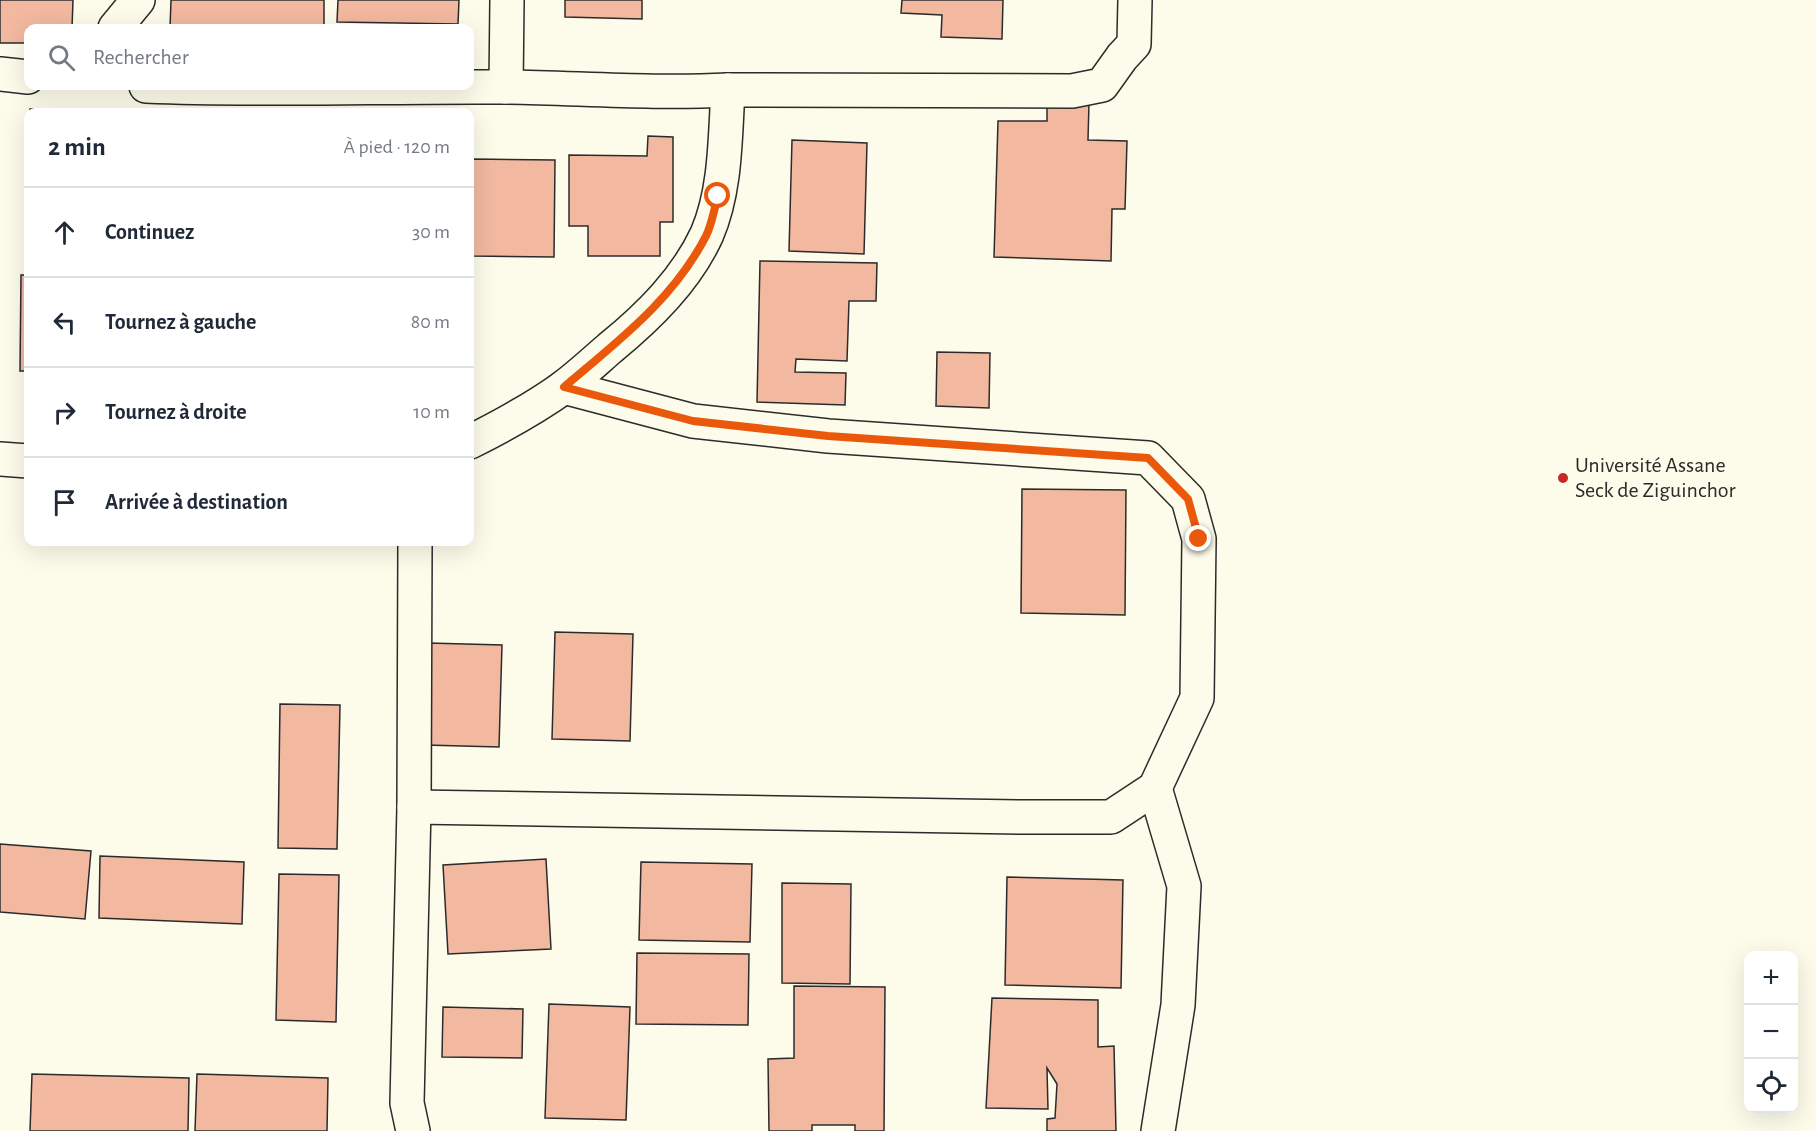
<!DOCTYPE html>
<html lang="fr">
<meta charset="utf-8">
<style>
:root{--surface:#fff;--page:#f6f6f7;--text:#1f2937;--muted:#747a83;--line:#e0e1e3}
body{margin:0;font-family:"Alegreya Sans",sans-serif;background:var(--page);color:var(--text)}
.controls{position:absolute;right:18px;bottom:18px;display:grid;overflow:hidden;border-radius:12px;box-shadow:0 6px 24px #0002}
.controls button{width:54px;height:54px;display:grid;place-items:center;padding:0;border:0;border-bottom:2px solid var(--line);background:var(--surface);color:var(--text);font:30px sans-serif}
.stop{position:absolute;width:18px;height:18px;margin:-14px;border:4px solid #ea580c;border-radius:50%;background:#fff}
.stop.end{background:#ea580c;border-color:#fff;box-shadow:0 2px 6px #0008}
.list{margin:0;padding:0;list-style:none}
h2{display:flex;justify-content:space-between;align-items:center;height:78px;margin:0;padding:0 24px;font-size:26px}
h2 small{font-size:20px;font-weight:400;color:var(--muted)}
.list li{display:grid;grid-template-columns:39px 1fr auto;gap:18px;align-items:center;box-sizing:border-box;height:90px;padding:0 24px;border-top:2px solid var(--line)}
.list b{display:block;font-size:22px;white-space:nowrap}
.list em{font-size:20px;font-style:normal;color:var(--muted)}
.icon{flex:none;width:33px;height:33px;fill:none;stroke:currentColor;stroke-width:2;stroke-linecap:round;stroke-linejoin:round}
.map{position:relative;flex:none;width:1816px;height:1131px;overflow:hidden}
.search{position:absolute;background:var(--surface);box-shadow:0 6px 24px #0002;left:24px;top:24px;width:450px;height:66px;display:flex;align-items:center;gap:15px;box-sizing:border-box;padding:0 21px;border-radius:12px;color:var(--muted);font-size:22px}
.panel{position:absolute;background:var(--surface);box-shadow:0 6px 24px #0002;left:24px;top:108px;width:450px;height:438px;border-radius:12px}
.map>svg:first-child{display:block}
.building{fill:#f2b8a0;stroke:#2b2b2b;stroke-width:1.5}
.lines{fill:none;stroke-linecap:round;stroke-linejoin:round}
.street-casing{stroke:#2b2b2b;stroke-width:36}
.street{stroke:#fdfbea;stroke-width:33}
.route{stroke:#ea580c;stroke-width:8}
.poi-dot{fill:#c62828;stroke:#fdfbea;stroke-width:2}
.labels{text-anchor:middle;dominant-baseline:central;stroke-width:4.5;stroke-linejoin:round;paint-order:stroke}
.poi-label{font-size:22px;fill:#2b2b2b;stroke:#fdfbea;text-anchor:start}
</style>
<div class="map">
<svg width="1816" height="1131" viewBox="0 0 1816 1131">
<rect width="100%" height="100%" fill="#fdfbea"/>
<!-- building -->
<g class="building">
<polygon points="0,0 73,0 72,28 28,28 28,43 0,43"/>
<polygon points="171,0 324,0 324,28 170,28"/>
<polygon points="338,0 459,0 458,24 337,22"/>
<polygon points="565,0 642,0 642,19 565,17"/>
<polygon points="902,0 1003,0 1002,39 941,37 942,15 901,13"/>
<polygon points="1047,101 1089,103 1088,140 1127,141 1125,209 1112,209 1111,261 994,257 998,121 1047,121"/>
<polygon points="30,109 59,111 59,112 30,112"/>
<polygon points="648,136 673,137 673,222 660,222 660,256 588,256 588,226 569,226 569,155 647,156"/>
<polygon points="792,140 867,143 864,254 789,251"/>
<polygon points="472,159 555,160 554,257 472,256"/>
<polygon points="760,261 877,263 876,301 849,301 847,361 796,359 795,372 846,373 845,405 757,402"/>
<polygon points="21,275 28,275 28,371 20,371"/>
<polygon points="937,352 990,353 989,408 936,406"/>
<polygon points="1022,489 1126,490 1125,615 1021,613"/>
<polygon points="555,632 633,634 630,741 552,739"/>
<polygon points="428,643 502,645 499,747 425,745"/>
<polygon points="280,704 340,705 337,849 278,848"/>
<polygon points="0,844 91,851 85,919 0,912"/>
<polygon points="100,856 244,862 242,924 99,918"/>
<polygon points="546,859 551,949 448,954 443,865"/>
<polygon points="641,862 752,864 750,942 639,940"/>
<polygon points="279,874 339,875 336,1022 276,1020"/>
<polygon points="1007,877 1123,880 1121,988 1005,985"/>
<polygon points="782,883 851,884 850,984 782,983"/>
<polygon points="637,953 749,954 748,1025 636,1024"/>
<polygon points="794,986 885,987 884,1131 855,1131 855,1125 812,1125 812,1131 769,1131 768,1059 794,1058"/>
<polygon points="992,998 1098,1000 1098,1047 1114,1046 1116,1131 1047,1131 1047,1119 1055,1118 1057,1084 1047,1068 1048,1109 986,1108"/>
<polygon points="549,1004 630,1007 626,1120 545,1118"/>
<polygon points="443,1007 523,1009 522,1058 442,1057"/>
<polygon points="32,1074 189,1078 188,1131 30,1131"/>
<polygon points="197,1074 328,1078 327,1131 195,1131"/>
</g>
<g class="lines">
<defs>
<g id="street">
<polyline points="115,28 138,0"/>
<polyline points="0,74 28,77"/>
<path d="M146,86C265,91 385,86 505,87C579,88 653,94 728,90L1072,91L1102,85L1122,57L1134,44L1135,0"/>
<polyline points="506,87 507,0"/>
<path d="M470,442C502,426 535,408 564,387C580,375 595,361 610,348C648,317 686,280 707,234C726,190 725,137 728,90"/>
<polyline points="0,459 28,461"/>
<polyline points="1155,788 1184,886 1178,1005 1158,1131"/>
<polyline points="414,807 1019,817 1111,817 1155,788 1197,698 1199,539 1188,499 1148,458 828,436 693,421 564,387"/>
<polyline points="413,1131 407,1103 414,807 415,542"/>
</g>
</defs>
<!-- street casing -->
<use href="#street" class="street-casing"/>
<!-- street -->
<use href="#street" class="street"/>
</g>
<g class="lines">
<!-- route -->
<path class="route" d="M718,196C714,209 712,224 706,236C673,300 618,341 564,387L693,421L828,436L1148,458L1188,499L1199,539"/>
</g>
<!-- markers -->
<circle class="poi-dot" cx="1563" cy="478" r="6"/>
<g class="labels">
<!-- poi labels -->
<g class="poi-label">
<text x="1575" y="465">Université Assane<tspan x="1575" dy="25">Seck de Ziguinchor</tspan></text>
</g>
</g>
</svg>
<div class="controls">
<button>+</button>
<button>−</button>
<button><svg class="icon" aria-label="locate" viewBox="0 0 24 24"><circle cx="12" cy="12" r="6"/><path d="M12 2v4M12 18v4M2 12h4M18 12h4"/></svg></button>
</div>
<div class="stop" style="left:718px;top:196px"></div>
<div class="stop end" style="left:1199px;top:539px"></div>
<div class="search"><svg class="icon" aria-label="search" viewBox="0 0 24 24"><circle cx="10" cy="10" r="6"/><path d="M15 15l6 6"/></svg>Rechercher</div>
<section class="panel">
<h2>2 min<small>À pied · 120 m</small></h2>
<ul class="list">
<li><svg class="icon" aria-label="ahead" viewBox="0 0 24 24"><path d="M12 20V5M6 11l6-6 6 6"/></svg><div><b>Continuez</b></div><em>30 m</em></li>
<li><svg class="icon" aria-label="left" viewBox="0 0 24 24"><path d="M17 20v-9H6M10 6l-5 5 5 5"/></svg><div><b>Tournez à gauche</b></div><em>80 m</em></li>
<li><svg class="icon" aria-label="right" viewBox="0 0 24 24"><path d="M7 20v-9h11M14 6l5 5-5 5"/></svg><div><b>Tournez à droite</b></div><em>10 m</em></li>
<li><svg class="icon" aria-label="arrive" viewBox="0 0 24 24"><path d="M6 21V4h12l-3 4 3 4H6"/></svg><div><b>Arrivée à destination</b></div></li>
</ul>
</section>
</div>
